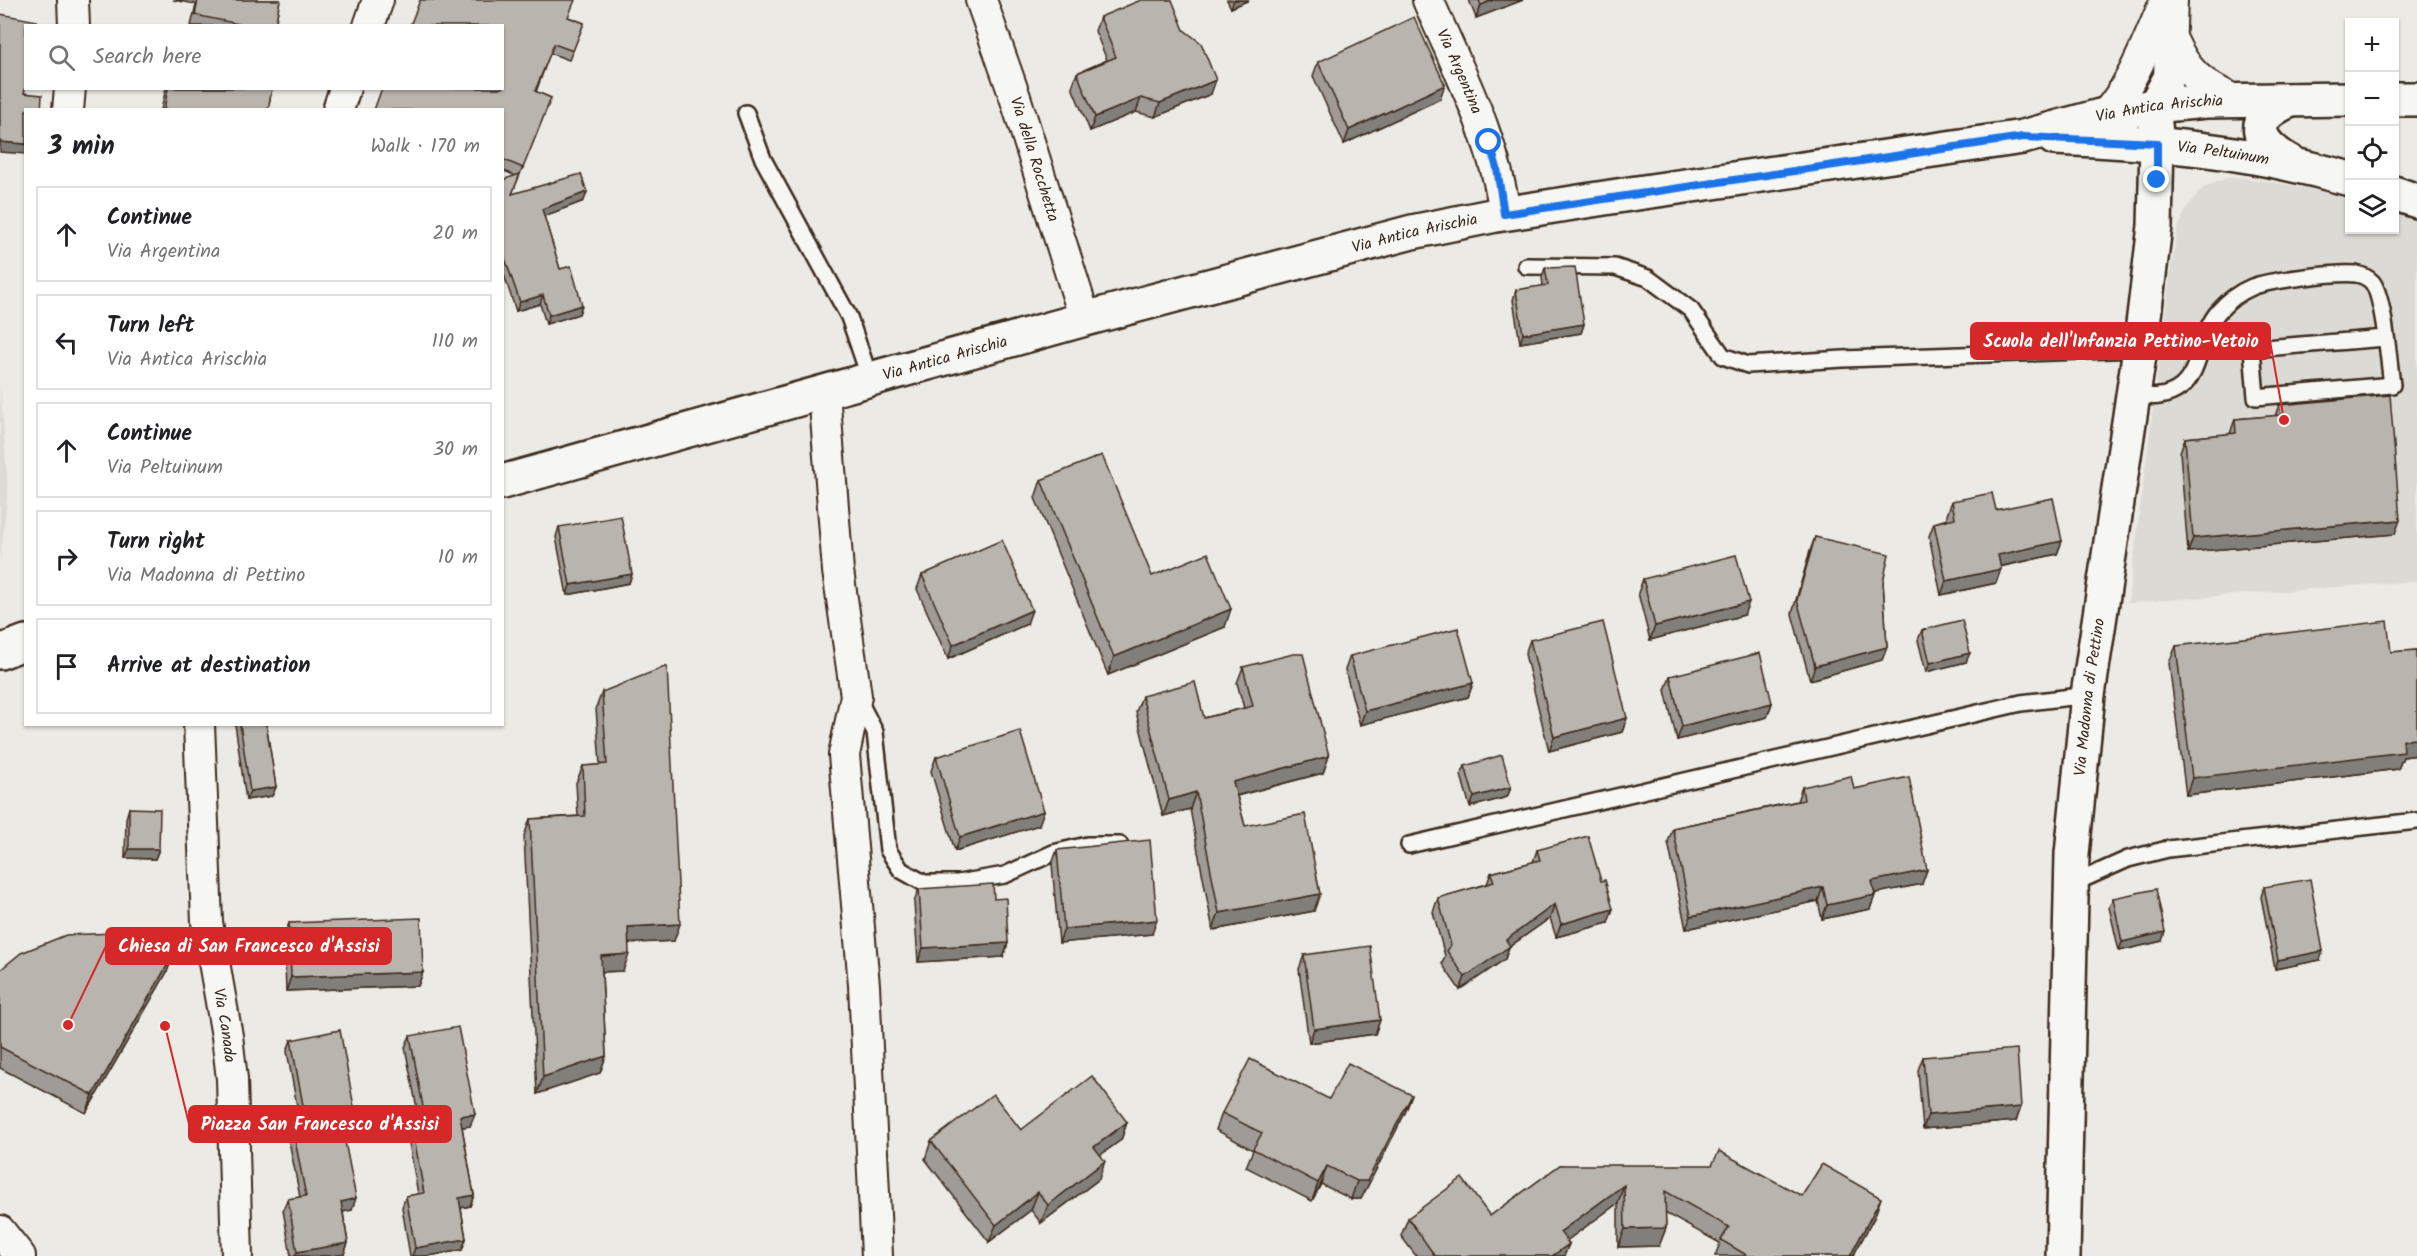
<!DOCTYPE html>
<meta charset="utf-8">
<style>
:root{--surface:#fff;--page:#f2f2f2;--text:#202124;--muted:#757577;--line:#e0e0e0}
body{margin:0;font-family:Kalam,sans-serif;background:var(--page);color:var(--text)}
.controls{position:absolute;right:18px;top:18px;display:grid;overflow:hidden;border-radius:0px;box-shadow:0 2px 4px #0004}
.controls button{width:54px;height:54px;display:grid;place-items:center;padding:0;border:0;border-bottom:2px solid var(--line);background:var(--surface);color:var(--text);font:30px sans-serif}
.stop{position:absolute;width:18px;height:18px;margin:-14px;border:4px solid #1a73e8;border-radius:50%;background:#fff}
.stop.end{background:#1a73e8;border-color:#fff;box-shadow:0 2px 6px #0008}
.list{margin:0;padding:0;list-style:none}
h2{display:flex;justify-content:space-between;align-items:center;height:78px;margin:0;padding:0 24px;font-size:26px}
h2 small{font-size:20px;font-weight:400;color:var(--muted)}
.list li{display:grid;grid-template-columns:39px 1fr auto;gap:18px;align-items:center;box-sizing:border-box;height:96px;margin:0 12px 12px;padding:0 12px;border:2px solid var(--line);border-radius:0px}
.list b{display:block;font-size:22px;white-space:nowrap}
.list p{margin:0;font-size:20px;white-space:nowrap;color:var(--muted)}
.list em{font-size:20px;font-style:normal;color:var(--muted)}
.icon{flex:none;width:33px;height:33px;fill:none;stroke:currentColor;stroke-width:2;stroke-linecap:round;stroke-linejoin:round}
.map{position:relative;flex:none;width:2417px;height:1256px;overflow:hidden}
.search{position:absolute;background:var(--surface);box-shadow:0 2px 4px #0004;left:24px;top:24px;width:480px;height:66px;display:flex;align-items:center;gap:15px;box-sizing:border-box;padding:0 21px;border-radius:0px;color:var(--muted);font-size:22px}
.panel{position:absolute;background:var(--surface);box-shadow:0 2px 4px #0004;left:24px;top:108px;width:480px;height:618px;border-radius:0px}
.map>svg:first-child{display:block}
.built{fill:#dcdad4}
.lines{fill:none;stroke-linecap:round;stroke-linejoin:round}
.lane-casing{stroke:#3b2a1e;stroke-width:20}
.street-casing{stroke:#3b2a1e;stroke-width:34}
.secondary-casing{stroke:#3b2a1e;stroke-width:38}
.lane{stroke:#f6f6f2;stroke-width:15}
.street{stroke:#f6f6f2;stroke-width:30}
.secondary{stroke:#f6f6f2;stroke-width:33}
.wall{fill:#a09b96;stroke:#3b2a1e;stroke-width:1.5}
.shaded-wall{fill:#827e7a;stroke:#3b2a1e;stroke-width:1.5}
.building{fill:#bab4ae;stroke:#3b2a1e;stroke-width:1.5}
.route{stroke:#1a73e8;stroke-width:8}
.labels{text-anchor:middle;dominant-baseline:central;stroke-width:6;stroke-linejoin:round;paint-order:stroke}
.street-label{font-size:16px;fill:#3b2a1e;stroke:#f6f6f2}
.leader{fill:none;stroke:#d62828;stroke-width:2}
.callout-dot{fill:#d62828;stroke:#f6f6f2;stroke-width:2}
.callout{fill:#d62828;stroke:#d62828;stroke-width:2}
.callout-label{font-size:18px;text-anchor:middle;font-weight:bold;fill:#fff}
</style>
<div class="map">
<svg width="2417" height="1256" viewBox="0 0 2417 1256">
<rect width="100%" height="100%" fill="#ebeae5"/>
<filter id="ink" filterUnits="userSpaceOnUse"><feTurbulence type="fractalNoise" baseFrequency=".0167" numOctaves="2"/><feDisplacementMap in="SourceGraphic" scale="12" xChannelSelector="R" yChannelSelector="G"/><feConvolveMatrix kernelMatrix="1 2 1 2 8 2 1 2 1" color-interpolation-filters="sRGB"/></filter>
<g filter="url(#ink)">
<!-- built -->
<g class="built">
<polygon points="2240,177 2349,195 2350,230 2394,230 2395,208 2417,216 2417,581 2128,603 2172,260 2177,231 2187,207 2204,187 2227,178"/>
<polygon points="0,383 8,490 0,563"/>
</g>
<g class="lines">
<defs>
<g id="lane">
<polyline points="746,113 763,159 849,317 870,379"/>
<polyline points="1526,266 1615,267 1648,278 1691,310 1723,356 1748,365 1843,359 2140,349"/>
<path d="M2133,395C2150,397 2166,399 2181,387C2202,370 2199,333 2219,311C2228,301 2240,292 2252,287C2269,280 2338,272 2356,274C2362,275 2368,278 2372,282C2384,296 2389,364 2392,385L2256,397L2252,349L2385,338"/>
<polyline points="858,699 875,732 888,850 901,870 924,883 958,883 1005,875 1053,853 1087,845 1120,845"/>
<polyline points="1409,845 2021,703 2088,695"/>
<polyline points="2072,884 2128,859 2168,849 2417,821"/>
</g>
<g id="street">
<polyline points="73,0 74,26"/>
<path id="s1" d="M981,0L1015,97L1085,319"/>
<path id="s2" d="M1428,0C1458,70 1495,138 1505,214"/>
<polyline points="369,26 378,0"/>
<path d="M2171,38C2187,73 2200,84 2234,100"/>
<polyline points="2153,106 2169,77 2172,0"/>
<polyline points="68,110 70,88"/>
<polyline points="338,110 345,88"/>
<path d="M2105,115C2134,83 2148,40 2166,0"/>
<polyline points="824,392 838,571 856,696 844,755 864,985 877,1256"/>
<path id="s3" d="M199,724L207,922L227,1036L232,1079L237,1256"/>
<polyline points="0,1231 20,1256"/>
</g>
<g id="secondary">
<polyline points="2394,99 2417,99"/>
<path d="M2291,100C2246,118 2255,143 2292,163"/>
<path id="s4" d="M2054,138C2157,142 2251,151 2350,179"/>
<polyline points="2394,193 2417,201"/>
<path id="s5" d="M502,482L1085,319L1412,232L1496,215L1630,194L2023,137L2100,116L2153,106L2206,101L2350,99"/>
<polyline points="0,652 26,642"/>
<path id="s6" d="M2063,1256L2072,854L2088,695L2140,349L2155,226L2157,143L2153,106"/>
</g>
</defs>
<!-- lane casing -->
<use href="#lane" class="lane-casing"/>
<!-- street casing -->
<use href="#street" class="street-casing"/>
<!-- secondary casing -->
<use href="#secondary" class="secondary-casing"/>
<!-- lane -->
<use href="#lane" class="lane"/>
<!-- street -->
<use href="#street" class="street"/>
<!-- secondary -->
<use href="#secondary" class="secondary"/>
</g>
<!-- wall -->
<g class="wall">
<polygon points="173,0 280,0 275,26 191,26 196,4"/>
<polygon points="1227,0 1249,0 1231,8"/>
<polygon points="1469,0 1523,0 1476,18"/>
<polygon points="568,17 584,23 569,60 550,53 536,92 551,98 512,194 584,201 544,216 560,269 582,305 579,314 546,324 540,304 516,311 502,269 502,180 516,176 502,170 502,88"/>
<polygon points="1100,17 1211,94 1155,117 1136,112 1090,131 1072,87 1077,73 1107,60 1095,31"/>
<polygon points="1318,62 1440,99 1344,144 1313,76"/>
<polygon points="166,88 272,88 268,110 161,110"/>
<polygon points="1545,268 1584,324 1581,333 1520,343 1513,300 1516,290 1543,286 1542,277"/>
<polygon points="2279,405 2395,534 2188,552 2180,452 2185,438 2230,434 2235,419 2275,416"/>
<polygon points="1041,480 1152,576 1225,627 1108,675 1035,498"/>
<polygon points="1952,501 1996,510 2062,541 2057,554 2000,567 1996,583 1941,595 1929,536 1934,523 1947,519 1947,515"/>
<polygon points="559,527 632,574 629,583 567,595 556,537"/>
<polygon points="1815,537 1883,582 1887,647 1882,660 1810,680 1792,614 1810,551"/>
<polygon points="922,575 1027,624 948,659 917,589"/>
<polygon points="1643,579 1744,615 1650,640 1638,593"/>
<polygon points="1922,630 1966,662 1926,672 1918,640"/>
<polygon points="1530,640 1627,718 1622,732 1549,751 1525,654"/>
<polygon points="2176,646 2391,652 2417,650 2417,755 2403,757 2398,769 2186,795 2169,663"/>
<polygon points="1350,656 1473,683 1468,697 1360,725 1345,670"/>
<polygon points="1243,667 1329,756 1323,773 1237,796 1245,826 1314,911 1213,930 1190,809 1163,816 1136,712 1142,696 1204,718 1244,708 1237,683"/>
<polygon points="1670,676 1772,703 1767,717 1677,740 1665,690"/>
<polygon points="602,692 674,941 628,943 623,971 602,972 606,1056 600,1073 537,1094 524,836 530,819 578,816 576,783 583,766 600,765 596,708"/>
<polygon points="235,724 266,724 276,787 272,796 246,800"/>
<polygon points="936,757 1039,825 955,851 931,771"/>
<polygon points="1465,766 1511,787 1507,797 1470,807 1461,775"/>
<polygon points="1802,787 1922,884 1875,893 1875,895 1870,909 1822,919 1818,901 1686,929 1668,842 1673,828 1797,801"/>
<polygon points="129,808 159,849 155,859 125,858 126,818"/>
<polygon points="1057,850 1152,934 1059,943 1052,864"/>
<polygon points="1537,850 1608,923 1556,937 1550,918 1509,947 1505,959 1460,990 1442,964 1445,956 1433,912 1438,898 1487,884 1491,873 1533,862"/>
<polygon points="2264,887 2320,960 2275,969 2261,897"/>
<polygon points="919,889 994,899 1008,943 1003,957 918,962 914,902"/>
<polygon points="2113,898 2162,941 2119,951 2109,907"/>
<polygon points="289,923 423,972 418,986 286,991 284,937"/>
<polygon points="173,955 167,972 86,1113 0,1068 0,970"/>
<polygon points="1304,955 1380,1020 1375,1034 1309,1043 1299,969"/>
<polygon points="410,1036 475,1114 470,1126 462,1127 474,1195 470,1206 461,1208 466,1239 462,1250 428,1256 410,1256 402,1207 406,1196 418,1194 408,1137 412,1126 420,1124 405,1047"/>
<polygon points="291,1040 356,1118 352,1129 343,1131 352,1210 343,1212 348,1243 344,1254 332,1256 291,1256 283,1210 288,1199 300,1197 289,1141 293,1130 301,1128 287,1051"/>
<polygon points="1923,1057 2021,1107 2016,1121 1923,1129 1918,1070"/>
<polygon points="1412,1095 1405,1113 1361,1199 1351,1199 1321,1184 1312,1201 1246,1167 1253,1150 1216,1130 1222,1113 1329,1099"/>
<polygon points="1127,1122 1121,1140 1100,1155 1099,1179 1041,1223 1031,1210 989,1242 925,1159 931,1141 1021,1130"/>
<polygon points="1560,1165 1802,1196 1875,1216 1853,1256 1715,1256 1720,1243 1665,1213 1666,1228 1659,1246 1618,1247 1618,1203 1567,1240 1569,1244 1564,1256 1416,1256 1401,1236 1408,1218 1490,1216"/>
</g>
<!-- shaded-wall -->
<g class="shaded-wall">
<polygon points="1234,0 1249,0 1231,8"/>
<polygon points="1493,0 1523,0 1476,18 1481,5"/>
<polygon points="1216,80 1211,94 1155,117 1160,103"/>
<polygon points="1445,85 1440,99 1344,144 1349,130"/>
<polygon points="1141,98 1136,112 1090,131 1095,117"/>
<polygon points="0,142 26,144 26,154 0,152"/>
<polygon points="587,192 584,201 539,218 542,209"/>
<polygon points="543,295 540,304 516,311 520,302"/>
<polygon points="582,305 579,314 546,324 549,315"/>
<polygon points="1584,324 1581,333 1520,343 1523,334"/>
<polygon points="2400,520 2395,534 2188,552 2193,538"/>
<polygon points="2062,541 2057,554 1993,568 1998,555"/>
<polygon points="2001,569 1996,583 1941,595 1946,581"/>
<polygon points="632,574 629,583 567,595 570,585"/>
<polygon points="1749,602 1744,615 1650,640 1655,626"/>
<polygon points="1231,609 1225,627 1108,675 1114,657"/>
<polygon points="1032,610 1027,624 948,659 953,645"/>
<polygon points="1887,647 1882,660 1810,680 1815,666"/>
<polygon points="1970,653 1966,662 1926,672 1930,663"/>
<polygon points="1473,683 1468,697 1360,725 1365,711"/>
<polygon points="1772,703 1767,717 1677,740 1682,726"/>
<polygon points="1627,718 1622,732 1549,751 1554,737"/>
<polygon points="2417,739 2417,755 2403,757 2398,769 2186,795 2192,778 2403,740"/>
<polygon points="1329,756 1323,773 1227,798 1233,782"/>
<polygon points="276,787 272,796 246,800 250,791"/>
<polygon points="1511,787 1507,797 1470,807 1474,797"/>
<polygon points="1196,792 1190,809 1163,816 1169,800"/>
<polygon points="1044,811 1039,825 955,851 960,837"/>
<polygon points="129,849 159,849 155,859 125,858"/>
<polygon points="1927,870 1922,884 1867,895 1872,881"/>
<polygon points="1823,887 1818,901 1686,929 1691,916"/>
<polygon points="1320,894 1314,911 1213,930 1219,913"/>
<polygon points="1875,895 1870,909 1822,919 1827,905"/>
<polygon points="1555,904 1550,918 1509,947 1505,959 1460,990 1465,977 1506,940"/>
<polygon points="1613,909 1608,923 1556,937 1561,924"/>
<polygon points="1157,920 1152,934 1059,943 1064,929"/>
<polygon points="680,924 674,941 622,944 628,927"/>
<polygon points="2165,932 2162,941 2119,951 2122,942"/>
<polygon points="1008,943 1003,957 918,962 923,948"/>
<polygon points="2323,951 2320,960 2275,969 2278,960"/>
<polygon points="629,954 623,971 595,972 601,956"/>
<polygon points="173,955 167,972 86,1113 93,1095"/>
<polygon points="423,972 418,986 286,991 291,977"/>
<polygon points="1380,1020 1375,1034 1309,1043 1314,1029"/>
<polygon points="606,1056 600,1073 537,1094 543,1077"/>
<polygon points="1412,1095 1405,1113 1361,1199 1351,1199 1357,1181"/>
<polygon points="2021,1107 2016,1121 1923,1129 1928,1115"/>
<polygon points="475,1114 470,1126 456,1128 460,1116"/>
<polygon points="356,1118 352,1129 337,1132 341,1121"/>
<polygon points="1127,1122 1121,1140 1088,1164 1094,1147"/>
<polygon points="1105,1161 1099,1179 1041,1223 1048,1205"/>
<polygon points="1327,1166 1321,1184 1312,1201 1318,1183"/>
<polygon points="1624,1185 1618,1203 1554,1250 1560,1232"/>
<polygon points="1038,1192 1031,1210 989,1242 996,1225"/>
<polygon points="474,1195 470,1206 455,1209 459,1198"/>
<polygon points="356,1198 352,1210 337,1213 341,1202"/>
<polygon points="1881,1198 1875,1216 1853,1256 1850,1256"/>
<polygon points="1666,1228 1659,1246 1618,1247 1625,1229"/>
<polygon points="466,1239 462,1250 428,1256 412,1256 415,1248"/>
<polygon points="348,1243 344,1254 332,1256 295,1256 297,1252"/>
<polygon points="1569,1244 1564,1256 1552,1256"/>
</g>
<!-- building -->
<g class="building">
<polygon points="198,0 280,0 275,26 248,26 195,15"/>
<polygon points="420,0 575,0 568,17 584,23 573,51 554,44 535,91 551,98 523,168 502,159 502,110 374,110 382,88 502,88 502,26 410,26"/>
<polygon points="1141,0 1172,0 1184,30 1201,43 1216,80 1160,103 1141,98 1095,117 1077,73 1116,57 1100,17"/>
<polygon points="1479,0 1493,0 1481,5"/>
<polygon points="0,14 37,21 37,26 26,26 26,86 24,93 42,95 41,110 26,110 26,144 0,142"/>
<polygon points="1414,17 1445,85 1349,130 1318,62"/>
<polygon points="168,88 272,88 268,110 164,110"/>
<polygon points="520,174 512,194 581,174 587,192 542,209 560,269 571,266 582,305 549,315 543,295 520,302 502,250 502,180"/>
<polygon points="1575,267 1584,324 1523,334 1516,290 1548,285 1545,268"/>
<polygon points="2390,395 2400,520 2193,538 2185,438 2236,433 2235,419 2281,415 2279,405"/>
<polygon points="1102,455 1152,576 1208,553 1231,609 1114,657 1041,480"/>
<polygon points="1992,493 1996,510 2053,498 2062,541 1998,555 2001,569 1946,581 1934,523 1955,518 1952,501"/>
<polygon points="621,516 632,574 570,585 559,527"/>
<polygon points="1815,537 1889,554 1883,582 1887,647 1815,666 1797,600"/>
<polygon points="1002,540 1032,610 953,645 922,575"/>
<polygon points="1736,555 1749,602 1655,626 1643,579"/>
<polygon points="1962,620 1970,653 1930,663 1922,630"/>
<polygon points="2387,621 2391,652 2417,650 2417,739 2403,740 2404,752 2192,778 2176,646"/>
<polygon points="1603,622 1627,718 1554,737 1530,640"/>
<polygon points="1458,628 1473,683 1365,711 1350,656"/>
<polygon points="1760,653 1772,703 1682,726 1670,676"/>
<polygon points="1293,654 1303,654 1329,756 1233,782 1245,826 1305,814 1320,894 1219,913 1196,792 1169,800 1142,696 1195,682 1204,718 1253,706 1243,667"/>
<polygon points="667,666 680,924 628,927 629,954 601,956 606,1056 543,1077 530,819 585,816 583,766 607,764 602,692"/>
<polygon points="240,724 266,724 276,787 250,791"/>
<polygon points="1020,731 1044,811 960,837 936,757"/>
<polygon points="1502,755 1511,787 1474,797 1465,766"/>
<polygon points="1851,776 1854,789 1909,777 1927,870 1872,881 1875,895 1827,905 1823,887 1691,916 1673,828 1804,800 1802,787"/>
<polygon points="129,808 160,809 159,849 129,849"/>
<polygon points="1588,836 1601,881 1605,880 1613,909 1561,924 1555,904 1506,940 1510,946 1465,977 1447,951 1451,945 1438,898 1494,882 1491,873 1540,860 1537,850"/>
<polygon points="1150,840 1157,920 1064,929 1057,850"/>
<polygon points="2310,879 2323,951 2278,960 2264,887"/>
<polygon points="993,884 994,899 1006,898 1008,943 923,948 919,889"/>
<polygon points="2156,889 2165,932 2122,942 2113,898"/>
<polygon points="421,918 423,972 291,977 289,923"/>
<polygon points="115,933 162,946 173,955 93,1095 0,1047 0,970 21,953 66,935"/>
<polygon points="1370,946 1380,1020 1314,1029 1304,955"/>
<polygon points="458,1027 475,1114 460,1116 474,1195 459,1198 466,1239 415,1248 406,1196 424,1193 412,1126 426,1123 410,1036"/>
<polygon points="340,1030 356,1118 341,1121 356,1198 341,1202 348,1243 297,1252 288,1199 306,1196 293,1130 307,1127 291,1040"/>
<polygon points="2017,1049 2021,1107 1928,1115 1923,1057"/>
<polygon points="1250,1059 1329,1099 1348,1063 1412,1095 1367,1181 1357,1181 1327,1166 1318,1183 1253,1149 1262,1133 1222,1113"/>
<polygon points="1092,1076 1127,1122 1094,1147 1105,1161 1048,1205 1038,1192 996,1225 931,1141 993,1094 1021,1130"/>
<polygon points="1719,1151 1802,1196 1822,1164 1881,1198 1850,1256 1748,1256 1721,1240 1729,1227 1665,1191 1666,1228 1625,1229 1624,1185 1560,1232 1569,1244 1552,1256 1435,1256 1408,1218 1462,1178 1490,1216 1560,1165 1712,1165"/>
</g>
</g>
<g class="lines" filter="url(#ink)">
<!-- route -->
<polyline class="route" points="1489,142 1497,168 1504,214 2023,137 2157,143 2157,180"/>
</g>
<g class="labels">
<!-- street labels -->
<g class="street-label">
<text stroke="none"><textPath href="#s2" startOffset="78">Via Argentina</textPath></text>
<text stroke="none"><textPath href="#s5" startOffset="1702">Via Antica Arischia</textPath></text>
<text stroke="none"><textPath href="#s4" startOffset="170">Via Peltuinum</textPath></text>
<text stroke="none"><textPath href="#s1" startOffset="168">Via della Rocchetta</textPath></text>
<text stroke="none"><textPath href="#s5" startOffset="946">Via Antica Arischia</textPath></text>
<text stroke="none"><textPath href="#s5" startOffset="460">Via Antica Arischia</textPath></text>
<text stroke="none"><textPath href="#s6" startOffset="560">Via Madonna di Pettino</textPath></text>
<text stroke="none"><textPath href="#s3" startOffset="303">Via Canada</textPath></text>
</g>
</g>
<!-- callouts -->
<path class="leader" d="M2284 420L2270 341M68 1025L106 946M165 1026L189 1124"/>
<g class="callout-dot">
<circle cx="2284" cy="420" r="6"/>
<circle cx="68" cy="1025" r="6"/>
<circle cx="165" cy="1026" r="6"/>
</g>
<g class="callout">
<rect x="1971" y="323" width="299" height="36" rx="6"/>
<rect x="106" y="928" width="285" height="36" rx="6"/>
<rect x="189" y="1106" width="262" height="36" rx="6"/>
</g>
<g class="callout-label">
<text x="2121" y="347">Scuola dell'Infanzia Pettino-Vetoio</text>
<text x="249" y="952">Chiesa di San Francesco d'Assisi</text>
<text x="320" y="1130">Piazza San Francesco d'Assisi</text>
</g>
</svg>
<div class="controls">
<button>+</button>
<button>−</button>
<button><svg class="icon" aria-label="locate" viewBox="0 0 24 24"><circle cx="12" cy="12" r="6"/><path d="M12 2v4M12 18v4M2 12h4M18 12h4"/></svg></button>
<button><svg class="icon" aria-label="layers" viewBox="0 0 24 24"><path d="M12 4l9 5-9 5-9-5zM3 14l9 5 9-5"/></svg></button>
</div>
<div class="stop" style="left:1489px;top:142px"></div>
<div class="stop end" style="left:2157px;top:180px"></div>
<div class="search"><svg class="icon" aria-label="search" viewBox="0 0 24 24"><circle cx="10" cy="10" r="6"/><path d="M15 15l6 6"/></svg>Search here</div>
<section class="panel">
<h2>3 min<small>Walk · 170 m</small></h2>
<ul class="list">
<li><svg class="icon" aria-label="ahead" viewBox="0 0 24 24"><path d="M12 20V5M6 11l6-6 6 6"/></svg><div><b>Continue</b><p>Via Argentina</p></div><em>20 m</em></li>
<li><svg class="icon" aria-label="left" viewBox="0 0 24 24"><path d="M17 20v-9H6M10 6l-5 5 5 5"/></svg><div><b>Turn left</b><p>Via Antica Arischia</p></div><em>110 m</em></li>
<li><svg class="icon" aria-label="ahead" viewBox="0 0 24 24"><path d="M12 20V5M6 11l6-6 6 6"/></svg><div><b>Continue</b><p>Via Peltuinum</p></div><em>30 m</em></li>
<li><svg class="icon" aria-label="right" viewBox="0 0 24 24"><path d="M7 20v-9h11M14 6l5 5-5 5"/></svg><div><b>Turn right</b><p>Via Madonna di Pettino</p></div><em>10 m</em></li>
<li><svg class="icon" aria-label="arrive" viewBox="0 0 24 24"><path d="M6 21V4h12l-3 4 3 4H6"/></svg><div><b>Arrive at destination</b></div></li>
</ul>
</section>
</div>
